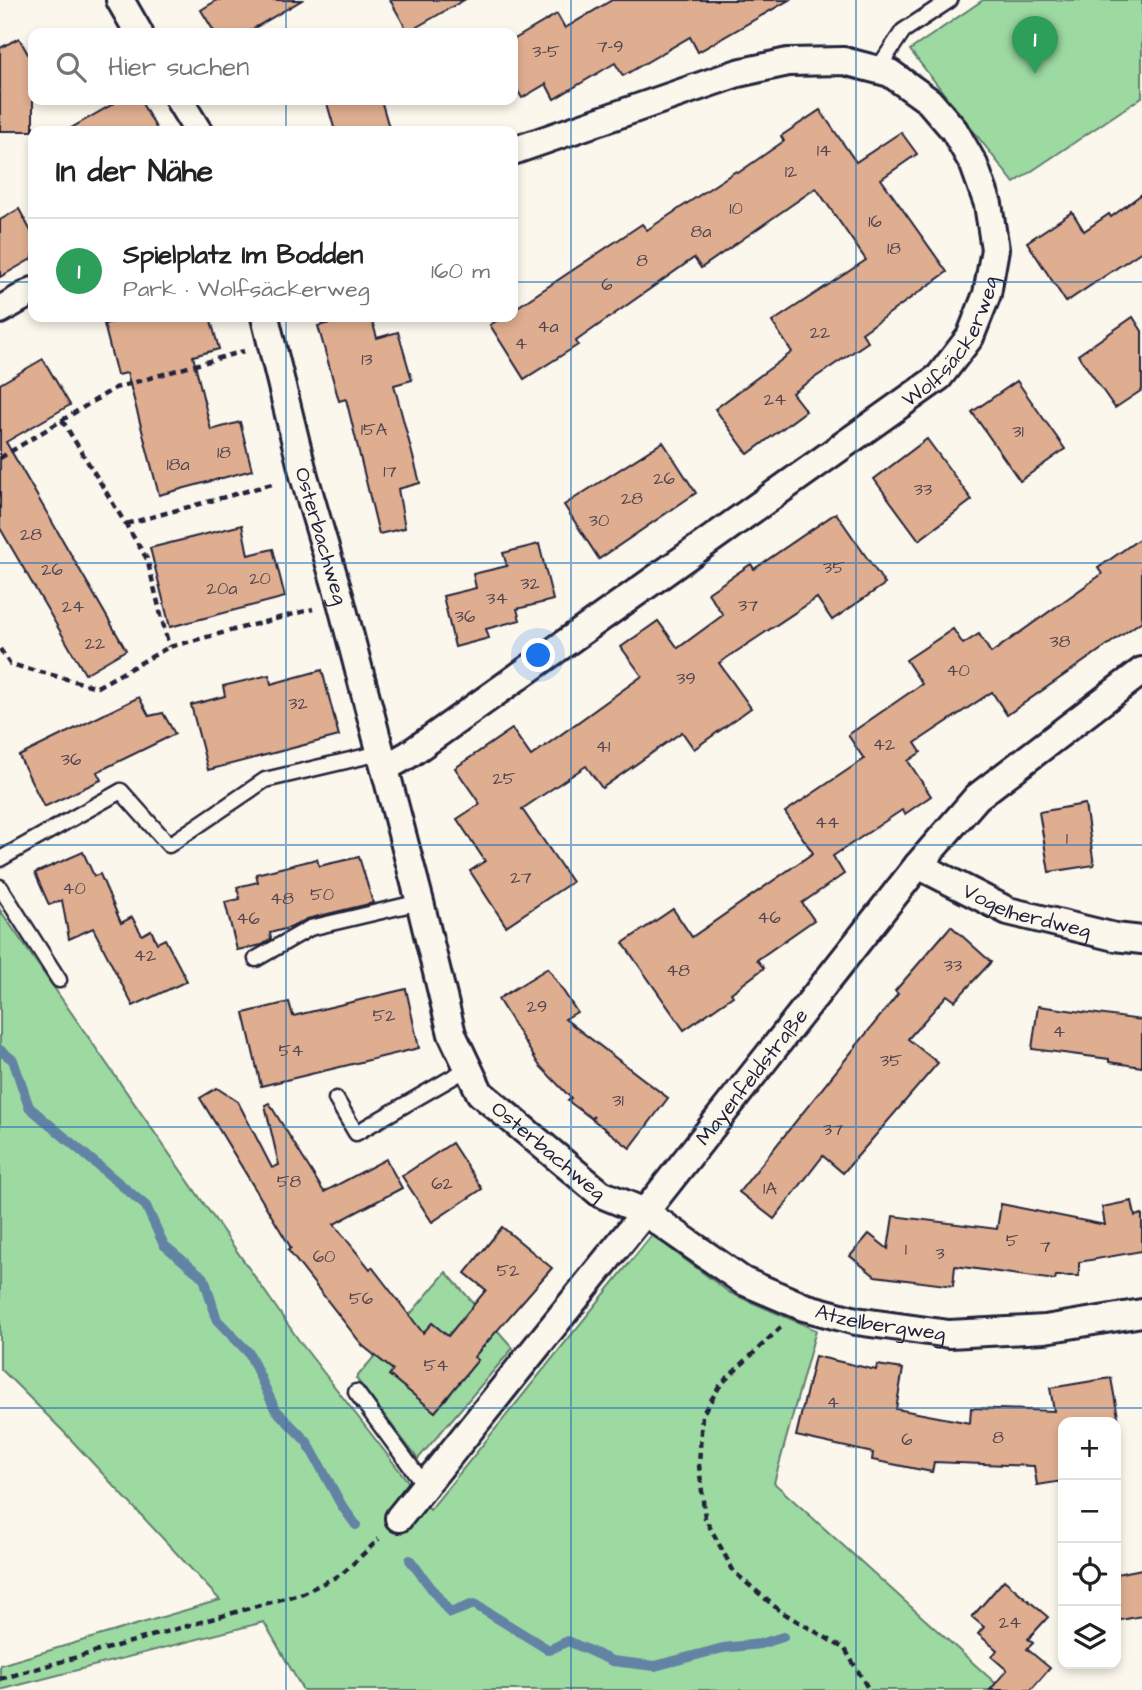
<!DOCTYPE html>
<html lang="de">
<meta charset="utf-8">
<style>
:root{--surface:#fff;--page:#f2f2f2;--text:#222;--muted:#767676;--line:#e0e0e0;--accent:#7c3aed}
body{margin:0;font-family:"Architects Daughter",sans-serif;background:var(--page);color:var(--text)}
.controls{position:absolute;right:21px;bottom:21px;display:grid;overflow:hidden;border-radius:14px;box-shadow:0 4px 10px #0003}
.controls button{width:63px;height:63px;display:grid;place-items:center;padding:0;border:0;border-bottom:2px solid var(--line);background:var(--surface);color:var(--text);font:35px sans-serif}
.you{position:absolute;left:539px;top:656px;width:24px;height:24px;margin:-18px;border:5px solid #fff;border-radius:50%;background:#1a73e8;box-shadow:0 0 0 10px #1a73e833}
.badge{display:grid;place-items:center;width:46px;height:46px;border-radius:50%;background:var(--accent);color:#fff;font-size:23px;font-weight:700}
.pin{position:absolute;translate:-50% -58px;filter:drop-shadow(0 2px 4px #0008)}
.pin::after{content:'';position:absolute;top:37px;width:24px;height:21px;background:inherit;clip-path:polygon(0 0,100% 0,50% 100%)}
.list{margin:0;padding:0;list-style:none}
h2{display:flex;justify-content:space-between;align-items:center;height:91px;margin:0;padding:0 28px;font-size:30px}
h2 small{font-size:23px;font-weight:400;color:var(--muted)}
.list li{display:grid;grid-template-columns:46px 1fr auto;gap:21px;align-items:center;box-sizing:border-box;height:105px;padding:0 28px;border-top:2px solid var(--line)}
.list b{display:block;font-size:26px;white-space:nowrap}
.list p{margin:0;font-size:23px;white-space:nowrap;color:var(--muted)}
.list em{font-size:23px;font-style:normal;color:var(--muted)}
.icon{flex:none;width:38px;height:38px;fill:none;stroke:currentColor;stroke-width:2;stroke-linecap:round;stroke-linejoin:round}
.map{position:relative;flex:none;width:1142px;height:1690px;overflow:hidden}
.search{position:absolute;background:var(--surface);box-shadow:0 4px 10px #0003;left:28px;top:28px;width:490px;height:77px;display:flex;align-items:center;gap:18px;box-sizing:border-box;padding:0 24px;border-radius:14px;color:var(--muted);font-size:26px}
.panel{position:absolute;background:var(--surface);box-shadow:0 4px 10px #0003;left:28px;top:126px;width:490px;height:196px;border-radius:14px}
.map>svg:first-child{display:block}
.green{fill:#9ddaa2;stroke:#607e6e;stroke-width:2}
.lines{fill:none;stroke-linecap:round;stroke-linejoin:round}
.stream{stroke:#6383a5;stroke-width:10}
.building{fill:#dfae90;stroke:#22223b;stroke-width:2}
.lane-casing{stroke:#22223b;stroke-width:19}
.street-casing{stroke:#22223b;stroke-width:32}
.path{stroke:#22223b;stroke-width:4.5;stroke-dasharray:7 5;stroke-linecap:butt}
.lane{stroke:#fbf7ec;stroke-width:14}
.street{stroke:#fbf7ec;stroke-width:26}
.grid{fill:none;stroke:#1f6fb2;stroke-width:2;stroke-opacity:0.55}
.labels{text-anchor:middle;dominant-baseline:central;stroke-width:5;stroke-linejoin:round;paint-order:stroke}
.number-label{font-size:18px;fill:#514550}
.street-label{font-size:21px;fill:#22223b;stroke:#fbf7ec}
</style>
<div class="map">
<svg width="1142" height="1690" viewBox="0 0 1142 1690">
<rect width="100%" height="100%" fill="#fbf7ec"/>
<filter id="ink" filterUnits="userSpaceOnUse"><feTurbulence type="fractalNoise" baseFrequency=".0143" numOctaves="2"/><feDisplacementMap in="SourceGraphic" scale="14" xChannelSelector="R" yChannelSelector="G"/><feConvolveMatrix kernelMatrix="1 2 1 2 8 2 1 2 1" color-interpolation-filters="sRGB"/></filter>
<g filter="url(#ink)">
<!-- green -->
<g class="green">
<polygon points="983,0 1142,0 1142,97 1014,183 910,50"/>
<polygon points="0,910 300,1342 430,1510 652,1235 730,1293 816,1330 774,1483 1003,1690 303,1690 264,1622 0,1690 0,1665 220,1600 63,1431 0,1368"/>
<polygon points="446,1272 513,1348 418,1459 356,1378"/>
</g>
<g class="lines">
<!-- stream -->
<g class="stream">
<polyline points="0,1050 13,1060 29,1107 146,1206 164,1245 204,1278 217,1320 249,1353 275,1409 307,1442 342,1506 356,1525"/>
<polyline points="410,1560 450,1613 474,1604 549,1650 568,1641 612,1661 655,1666 723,1648 760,1644 783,1637"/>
</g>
</g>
<!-- building -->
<g class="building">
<polygon points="217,0 302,0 246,33 215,33 201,10"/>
<polygon points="390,0 464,0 408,32"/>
<polygon points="612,0 789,0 698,52 690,37 623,76 615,63 554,99 546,84 522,98 513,83 513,40 557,14 565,28"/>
<polygon points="19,38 33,63 33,131 0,131 0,48"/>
<polygon points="120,100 140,100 158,131 66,131"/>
<polygon points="326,100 381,100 390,131 335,131"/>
<polygon points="820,110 856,162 901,132 917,154 881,179 947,272 862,333 868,342 792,393 806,411 748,454 715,409 792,352 772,322 866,260 816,188 701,268 694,258 576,341 578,345 524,379 490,325 503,317 513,317 513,310 642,224 647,230 736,171 738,173 784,141 781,136"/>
<polygon points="1142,194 1142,251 1066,302 1027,242 1072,212 1084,231 1109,214 1111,217"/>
<polygon points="19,209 33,235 33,258 0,277 0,220"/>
<polygon points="133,317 210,317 219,349 193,356 211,430 240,422 252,470 159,495 127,373 117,375 104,324"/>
<polygon points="353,317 371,317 377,338 398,332 412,380 394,385 420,483 398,489 405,528 379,534 346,399 339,401 318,326"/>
<polygon points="1133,317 1142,331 1142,390 1115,408 1078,355"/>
<polygon points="43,359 70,405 6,442 126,650 85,674 0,528 0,384"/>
<polygon points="1017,381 1065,449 1020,481 972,412"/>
<polygon points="927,439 972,500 919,540 874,479"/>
<polygon points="663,442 696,493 599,559 564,505"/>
<polygon points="836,513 885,584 832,620 817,598 719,663 751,708 694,749 682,732 602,788 586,766 522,809 572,882 506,926 470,871 485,861 457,819 480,804 455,768 512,729 531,756 642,676 621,647 658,621 678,648 723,615 708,593 751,564 754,569"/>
<polygon points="242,525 248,555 273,549 285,597 170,627 150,548"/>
<polygon points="1142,537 1142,621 1007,715 992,692 915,743 921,752 908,761 931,796 905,814 902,810 833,856 844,874 802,903 814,920 757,960 764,968 731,993 733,996 684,1030 623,943 673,909 692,937 813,853 785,812 864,759 848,735 922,684 906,660 953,629 963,644 979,634 991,653 1102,574 1098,568"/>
<polygon points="539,544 553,600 517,609 520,620 486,629 489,638 455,647 443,596 476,588 473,574 507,566 503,553"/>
<polygon points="322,670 339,736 208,770 191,705 225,696 223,686 269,675 271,684"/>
<polygon points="139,697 149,716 163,713 175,734 97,772 101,780 44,807 19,756"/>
<polygon points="1085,804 1094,865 1049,872 1039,812"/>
<polygon points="83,852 94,876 100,874 121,923 132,917 142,935 151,930 157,943 165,939 187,981 133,1006 93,928 69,939 62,900 49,905 35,873"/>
<polygon points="359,857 373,903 307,919 292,927 270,933 271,939 262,945 237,950 225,902 240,899 237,887 258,882 256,874 317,859 319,866"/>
<polygon points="951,926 991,962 955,1001 947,995 908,1039 938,1063 843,1173 823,1156 774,1219 739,1192 898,994 895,991"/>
<polygon points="548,968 577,1012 565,1019 668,1098 630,1148 592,1119 594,1116 591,1118 568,1101 571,1098 539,1065 498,999"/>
<polygon points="406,989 419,1048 261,1086 244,1013 289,1002 293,1016"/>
<polygon points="1038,1006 1142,1020 1142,1067 1109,1062 1109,1059 1032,1049"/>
<polygon points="217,1088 238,1102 272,1168 279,1165 265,1105 269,1103 324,1192 386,1159 402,1188 334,1224 370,1269 372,1267 423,1333 432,1323 448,1336 486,1290 465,1273 502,1227 552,1268 474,1357 478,1360 435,1412 389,1375 393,1370 363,1346 288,1250 291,1248 200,1098"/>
<polygon points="452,1143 482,1189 432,1222 402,1176"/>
<polygon points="1132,1201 1135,1216 1142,1214 1142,1251 1079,1262 1079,1276 1056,1276 1055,1280 955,1266 953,1286 875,1276 850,1256 869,1234 888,1249 893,1216 997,1229 1001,1204 1105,1225 1102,1207"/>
<polygon points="815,1356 876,1370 877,1365 903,1369 896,1409 970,1423 971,1408 1054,1411 1050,1388 1111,1378 1119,1422 1063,1422 1063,1481 1037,1485 1034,1466 934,1462 932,1472 872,1460 873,1453 796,1436"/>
<polygon points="1142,1569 1142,1616 1116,1621 1116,1574"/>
<polygon points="1004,1580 1048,1617 1028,1639 1033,1643 1027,1649 1050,1668 1031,1690 990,1690 1007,1670 992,1657 997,1650 978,1634 984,1627 972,1617"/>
</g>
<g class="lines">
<defs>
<g id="lane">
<polyline points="877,70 903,31 950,0"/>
<polyline points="0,859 121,791 169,845 265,780 380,753"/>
<polyline points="0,887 59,980"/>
<polyline points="256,959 310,928 420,902"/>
<polyline points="336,1099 356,1133 467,1069"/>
<polyline points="356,1392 426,1487"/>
</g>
<g id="street">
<polyline points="120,0 139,33"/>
<polyline points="179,100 198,131"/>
<polyline points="0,310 33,291"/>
<path id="s1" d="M265,317L304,476L341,602L420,902L452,1034L480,1093L601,1194L645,1212L743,1281L804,1307L856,1321L949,1334L1045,1329L1142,1313"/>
<path id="s2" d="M385,768L408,755L939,377L970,337L987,294L995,249L988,204L974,165L954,130L929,101L890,73L844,61L788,62L738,73L513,151"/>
<path id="s3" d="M918,865L1008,911L1115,937L1142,940"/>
<path id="s4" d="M399,1518L645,1212L918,865L977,797L1142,671"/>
</g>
</defs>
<!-- lane casing -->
<use href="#lane" class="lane-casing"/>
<!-- street casing -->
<use href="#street" class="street-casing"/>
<!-- path -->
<g class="path">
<polyline points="62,420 147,559 169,647"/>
<polyline points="0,458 115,388 244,351"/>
<polyline points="126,524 276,483"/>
<polyline points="0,649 10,664 97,687 169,647 313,609"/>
<polyline points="781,1327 721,1384 702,1415 699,1465 705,1518 734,1572 780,1611 845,1649 869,1690"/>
<polyline points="0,1679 303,1593 342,1574 379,1539"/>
</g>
<!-- lane -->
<use href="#lane" class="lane"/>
<!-- street -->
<use href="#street" class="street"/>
</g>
</g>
<!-- grid -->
<path class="grid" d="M286,0V33M571,0V1690M856,0V1690M286,100V131M0,282H33M513,282H1142M286,317V1690M0,563H1142M0,845H1142M0,1127H1142M0,1408H1142"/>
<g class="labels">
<!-- number labels -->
<g class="number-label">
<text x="610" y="46">7-9</text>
<text x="546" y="51">3-5</text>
<text x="824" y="150">14</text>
<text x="791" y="171">12</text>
<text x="736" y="208">10</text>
<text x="875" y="221">16</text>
<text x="701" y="231">8a</text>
<text x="894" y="248">18</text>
<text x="642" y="260">8</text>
<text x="607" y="284">6</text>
<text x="548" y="326">4a</text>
<text x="820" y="332">22</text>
<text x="521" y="343">4</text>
<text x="367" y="359">13</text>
<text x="775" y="399">24</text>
<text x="374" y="429">15A</text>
<text x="1018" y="431">31</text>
<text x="224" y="452">18</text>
<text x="178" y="464">18a</text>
<text x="390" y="471">17</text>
<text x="664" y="478">26</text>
<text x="923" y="489">33</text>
<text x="632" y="498">28</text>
<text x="599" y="520">30</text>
<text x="31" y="534">28</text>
<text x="834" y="567">35</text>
<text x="52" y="569">26</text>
<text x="260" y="578">20</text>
<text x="530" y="583">32</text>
<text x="222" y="588">20a</text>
<text x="497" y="598">34</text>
<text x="748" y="605">37</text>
<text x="73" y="606">24</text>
<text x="465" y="616">36</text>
<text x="1060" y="641">38</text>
<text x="95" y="643">22</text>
<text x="958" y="670">40</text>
<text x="686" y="678">39</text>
<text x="298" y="703">32</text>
<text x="884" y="744">42</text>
<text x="603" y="746">41</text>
<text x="71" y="759">36</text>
<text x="504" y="778">25</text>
<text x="827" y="822">44</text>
<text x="1067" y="838">1</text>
<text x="521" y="877">27</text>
<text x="74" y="888">40</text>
<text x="322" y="894">50</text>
<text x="282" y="898">48</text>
<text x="769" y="917">46</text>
<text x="248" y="918">46</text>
<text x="145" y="955">42</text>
<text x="953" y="965">33</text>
<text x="678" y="970">48</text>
<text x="537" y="1006">29</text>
<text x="384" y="1015">52</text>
<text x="1059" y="1031">4</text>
<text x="291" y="1050">54</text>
<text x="891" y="1060">35</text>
<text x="618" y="1100">31</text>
<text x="833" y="1129">37</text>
<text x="289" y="1181">58</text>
<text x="442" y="1183">62</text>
<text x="770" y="1188">1A</text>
<text x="1012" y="1240">5</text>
<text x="1045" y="1246">7</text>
<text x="906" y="1249">1</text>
<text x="940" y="1253">3</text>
<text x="324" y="1256">60</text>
<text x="508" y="1270">52</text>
<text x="361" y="1298">56</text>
<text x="436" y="1365">54</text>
<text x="833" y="1402">4</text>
<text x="998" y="1437">8</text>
<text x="907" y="1439">6</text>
<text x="1010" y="1622">24</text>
</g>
<!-- street labels -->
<g class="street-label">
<text stroke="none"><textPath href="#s2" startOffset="714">Wolfsäckerweg</textPath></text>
<text stroke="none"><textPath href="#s1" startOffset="226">Osterbachweg</textPath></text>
<text stroke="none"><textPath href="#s3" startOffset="119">Vogelherdweg</textPath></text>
<text stroke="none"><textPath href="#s4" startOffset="565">Mayenfeldstraße</textPath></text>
<text stroke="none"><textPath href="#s1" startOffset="896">Osterbachweg</textPath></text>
<text stroke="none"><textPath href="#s1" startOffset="1276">Atzelbergweg</textPath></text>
</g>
</g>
</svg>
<div class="controls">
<button>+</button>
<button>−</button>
<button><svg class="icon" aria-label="locate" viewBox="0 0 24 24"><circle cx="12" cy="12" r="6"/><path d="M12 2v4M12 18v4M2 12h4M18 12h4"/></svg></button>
<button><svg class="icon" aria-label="layers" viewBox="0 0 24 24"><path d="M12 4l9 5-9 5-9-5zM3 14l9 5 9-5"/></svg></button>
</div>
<div class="you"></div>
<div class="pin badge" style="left:1035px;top:74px;background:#2e9e5b">1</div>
<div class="search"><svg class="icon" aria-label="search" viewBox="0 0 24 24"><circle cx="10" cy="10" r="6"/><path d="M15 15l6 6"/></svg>Hier suchen</div>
<section class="panel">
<h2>In der Nähe<small></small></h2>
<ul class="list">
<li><span class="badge" style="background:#2e9e5b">1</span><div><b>Spielplatz Im Bodden</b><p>Park · Wolfsäckerweg</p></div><em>160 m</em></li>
</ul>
</section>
</div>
